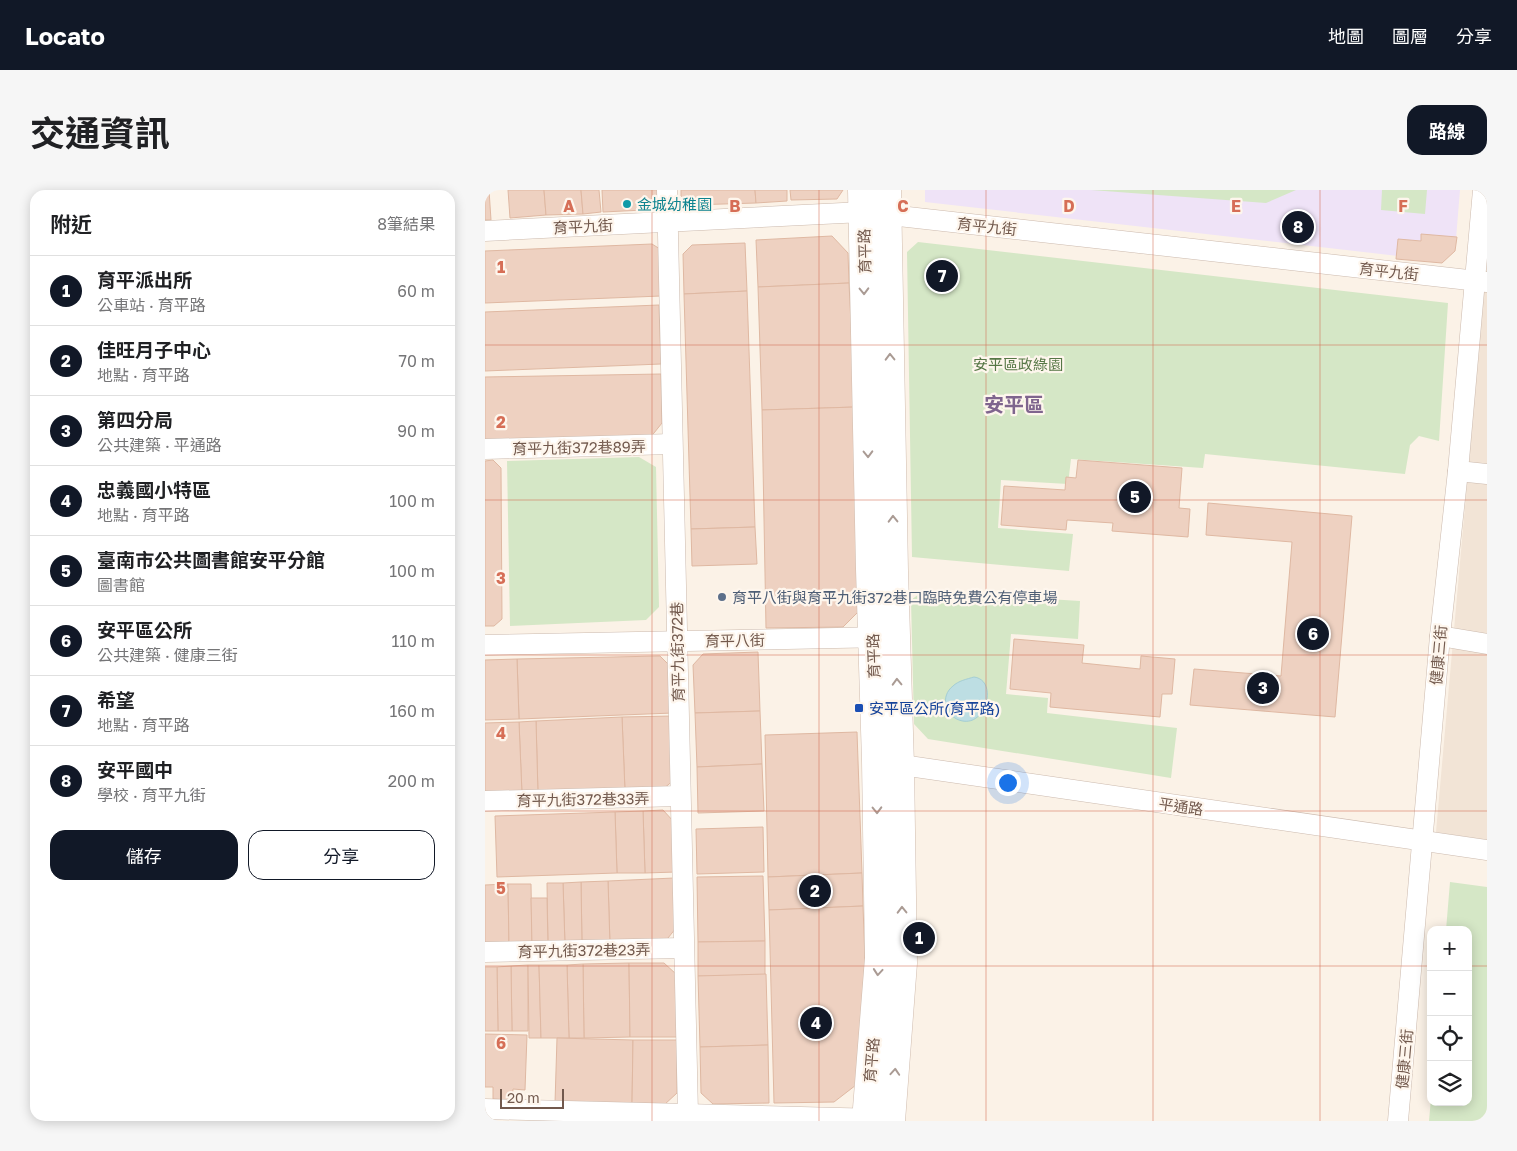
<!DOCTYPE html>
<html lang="zh-TW">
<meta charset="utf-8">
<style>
:root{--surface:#fff;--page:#f6f6f6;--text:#202124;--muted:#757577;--line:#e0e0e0;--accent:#111827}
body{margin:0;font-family:"Golos Text","Noto Sans TC",sans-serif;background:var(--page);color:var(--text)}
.controls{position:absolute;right:15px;bottom:15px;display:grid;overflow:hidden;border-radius:10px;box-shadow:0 2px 12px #0003}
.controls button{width:45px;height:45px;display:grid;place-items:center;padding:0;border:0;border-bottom:1px solid var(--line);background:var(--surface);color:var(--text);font:25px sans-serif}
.scale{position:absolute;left:15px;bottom:12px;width:64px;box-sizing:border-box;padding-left:5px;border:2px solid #72594d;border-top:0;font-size:14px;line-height:18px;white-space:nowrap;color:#72594d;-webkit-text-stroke:4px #fef6ed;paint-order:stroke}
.you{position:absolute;left:522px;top:592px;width:18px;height:18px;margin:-12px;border:4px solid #fff;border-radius:50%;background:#1a73e8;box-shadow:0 0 0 8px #1a73e833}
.badge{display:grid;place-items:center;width:32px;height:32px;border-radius:50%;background:var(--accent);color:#fff;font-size:16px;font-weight:700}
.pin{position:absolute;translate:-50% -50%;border:2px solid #fff;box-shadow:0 1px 5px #0006}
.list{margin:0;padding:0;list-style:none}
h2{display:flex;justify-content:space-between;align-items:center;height:65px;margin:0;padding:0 20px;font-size:21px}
h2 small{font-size:16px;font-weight:400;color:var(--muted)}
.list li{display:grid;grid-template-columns:32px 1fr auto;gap:15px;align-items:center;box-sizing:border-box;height:70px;padding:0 20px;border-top:1px solid var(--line)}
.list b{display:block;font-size:19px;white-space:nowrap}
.list p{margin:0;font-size:16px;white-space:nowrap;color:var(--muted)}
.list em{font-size:16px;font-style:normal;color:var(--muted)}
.actions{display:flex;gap:10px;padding:15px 20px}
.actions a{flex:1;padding:11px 0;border:1px solid var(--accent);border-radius:15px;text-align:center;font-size:18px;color:var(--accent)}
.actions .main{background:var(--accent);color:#fff}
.icon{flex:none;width:28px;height:28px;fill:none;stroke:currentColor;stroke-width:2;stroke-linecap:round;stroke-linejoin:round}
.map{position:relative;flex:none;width:1002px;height:931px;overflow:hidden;border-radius:15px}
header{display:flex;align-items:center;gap:30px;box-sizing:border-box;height:70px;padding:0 25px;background:var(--accent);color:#fff}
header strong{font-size:24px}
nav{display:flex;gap:28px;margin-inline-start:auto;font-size:18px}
.intro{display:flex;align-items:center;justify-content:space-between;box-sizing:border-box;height:120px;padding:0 30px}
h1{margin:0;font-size:35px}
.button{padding:12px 22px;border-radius:15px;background:var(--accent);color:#fff;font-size:18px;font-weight:700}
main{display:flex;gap:30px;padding:0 30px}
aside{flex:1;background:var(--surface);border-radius:15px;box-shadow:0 2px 12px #0003}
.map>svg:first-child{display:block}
.residential{fill:#f2e4d6}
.education{fill:#efe3f7}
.green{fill:#d5e7c6}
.water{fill:#bddee3;stroke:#a4ced4}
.building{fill:#eed1c1;stroke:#dfb8a2}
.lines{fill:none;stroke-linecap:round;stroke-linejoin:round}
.street-casing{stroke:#ccbaae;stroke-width:21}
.secondary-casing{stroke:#d0bcae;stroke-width:29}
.street{stroke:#fff;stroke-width:20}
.secondary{stroke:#fff;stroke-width:28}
.oneway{stroke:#aa9b94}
.grid{fill:none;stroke:#d66e56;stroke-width:1;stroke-opacity:0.55}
.culture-dot{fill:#0f9aa8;stroke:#fef6ed;stroke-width:2}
.service-dot{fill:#5c6f8a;stroke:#fef6ed;stroke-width:2}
.transit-dot{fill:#1a4fb4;stroke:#fef6ed;stroke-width:2}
.labels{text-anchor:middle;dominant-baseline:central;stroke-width:4.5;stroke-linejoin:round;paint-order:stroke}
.culture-label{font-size:15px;fill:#0d838f;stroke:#fef6ed;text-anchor:start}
.street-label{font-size:15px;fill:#72594d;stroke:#fef6ed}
.park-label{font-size:15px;fill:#567746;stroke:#fef6ed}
.service-label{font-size:15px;fill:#4e5e75;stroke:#fef6ed;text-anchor:start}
.transit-label{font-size:15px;fill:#164399;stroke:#fef6ed;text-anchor:start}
.district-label{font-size:20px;font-weight:bold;fill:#7f658e;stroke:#fef6ed}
.grid-label{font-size:16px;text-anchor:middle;font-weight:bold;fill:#d66e56;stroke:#fef6ed;stroke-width:4.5;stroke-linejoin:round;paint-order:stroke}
</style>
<header>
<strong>Locato</strong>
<nav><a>地圖</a><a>圖層</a><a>分享</a></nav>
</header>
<div class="intro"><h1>交通資訊</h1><a class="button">路線</a></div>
<main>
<aside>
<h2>附近<small>8筆結果</small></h2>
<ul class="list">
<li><span class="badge">1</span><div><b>育平派出所</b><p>公車站 · 育平路</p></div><em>60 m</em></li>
<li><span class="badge">2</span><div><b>佳旺月子中心</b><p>地點 · 育平路</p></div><em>70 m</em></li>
<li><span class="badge">3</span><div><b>第四分局</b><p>公共建築 · 平通路</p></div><em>90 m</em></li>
<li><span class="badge">4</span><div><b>忠義國小特區</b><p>地點 · 育平路</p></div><em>100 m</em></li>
<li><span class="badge">5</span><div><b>臺南市公共圖書館安平分館</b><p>圖書館</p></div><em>100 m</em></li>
<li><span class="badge">6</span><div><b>安平區公所</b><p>公共建築 · 健康三街</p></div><em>110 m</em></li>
<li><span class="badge">7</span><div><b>希望</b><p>地點 · 育平路</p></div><em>160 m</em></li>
<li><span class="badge">8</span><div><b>安平國中</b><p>學校 · 育平九街</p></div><em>200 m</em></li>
</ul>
<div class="actions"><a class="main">儲存</a><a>分享</a></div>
</aside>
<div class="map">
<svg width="1002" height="931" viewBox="0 0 1002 931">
<rect width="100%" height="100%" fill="#fbf2e7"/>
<!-- residential -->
<polygon class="residential" points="1002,69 1002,650 951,642"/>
<!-- education -->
<polygon class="education" points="440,0 975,0 970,61 957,71 440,12"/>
<!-- green -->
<g class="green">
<polygon points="606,0 811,0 781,13"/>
<polygon points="897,0 942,0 940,24 896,20"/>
<polygon points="433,52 963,113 954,251 934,246 925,255 920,284 720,264 718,278 586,269 583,294 516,290 513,338 588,344 584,381 427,367 422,62"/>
<polygon points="154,267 171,277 174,417 161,430 25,436 22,271"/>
<polygon points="438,401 595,411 593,449 526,444 521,504 563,508 562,523 692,538 686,588 443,549 429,534 426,410"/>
<polygon points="965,692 1002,697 1002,931 944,931 946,908 946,912 983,912 983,740 961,740"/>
</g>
<!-- water -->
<path class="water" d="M489,487C514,490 501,540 474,530C460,525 455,506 468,496C473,491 482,489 489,487Z"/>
<!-- building -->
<g class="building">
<polygon points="0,0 4,0 6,30 0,30"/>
<polygon points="23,0 59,0 61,25 25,28"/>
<polygon points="59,0 96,0 98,24 61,25"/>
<polygon points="96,0 114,0 116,22 98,24"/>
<polygon points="117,0 173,0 173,7 159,20 118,22"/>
<polygon points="196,0 270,0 271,13 206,15 196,6"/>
<polygon points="270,0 302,0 302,11 271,13"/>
<polygon points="305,0 358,0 352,9 306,10"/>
<polygon points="936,44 972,47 970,61 957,73 911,69 913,49 936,51"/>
<polygon points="347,46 363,63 364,93 273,97 271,50"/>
<polygon points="260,53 262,101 199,104 198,64 207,55"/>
<polygon points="167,54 175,59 176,106 0,113 0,61"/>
<polygon points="364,93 370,217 277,220 273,97"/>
<polygon points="262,101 270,337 206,339 199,104"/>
<polygon points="174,115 176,174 0,181 0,122"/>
<polygon points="176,184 177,233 165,248 0,251 0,187"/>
<polygon points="370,217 376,419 358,437 281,438 277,220"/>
<polygon points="8,270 16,278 17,429 9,436 0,436 0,271"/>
<polygon points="593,270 697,278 694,318 705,319 703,347 627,341 628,333 582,330 581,340 516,335 519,296 580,300 581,287 591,288"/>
<polygon points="723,313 867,326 850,527 705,515 709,479 796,486 807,352 721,345"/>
<polygon points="270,337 272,374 207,376 206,339"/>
<polygon points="529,449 599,455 597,473 655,479 656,466 690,469 687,504 677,504 675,527 565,517 566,503 525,499"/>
<polygon points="273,462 275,521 210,523 208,475 218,464"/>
<polygon points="175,466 186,477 188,523 34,529 32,469"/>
<polygon points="32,469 34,529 0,530 0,470"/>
<polygon points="275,521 277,574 212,577 210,523"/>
<polygon points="188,526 190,589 177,600 140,601 137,527"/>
<polygon points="137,527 140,601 53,604 51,531"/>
<polygon points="51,531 53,604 37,604 34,532"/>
<polygon points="34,532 37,604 0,605 0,533"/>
<polygon points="372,542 377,683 283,687 280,545"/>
<polygon points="277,574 279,621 213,623 212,577"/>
<polygon points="178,620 189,632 191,682 160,683 158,621"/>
<polygon points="158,621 160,683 132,683 130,622"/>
<polygon points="130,622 132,683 12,687 10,626"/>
<polygon points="278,637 279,682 212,684 211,639"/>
<polygon points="377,683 378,716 284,720 283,687"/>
<polygon points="278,686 280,751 213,752 212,687"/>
<polygon points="189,688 191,738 179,753 125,755 123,691"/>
<polygon points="123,691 125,755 97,755 96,692"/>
<polygon points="96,692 97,755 80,755 78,693"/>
<polygon points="62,693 78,693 80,755 63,756"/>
<polygon points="23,694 24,756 0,757 0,695"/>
<polygon points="23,694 46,694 47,756 24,756"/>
<polygon points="46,708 62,708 63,756 47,756"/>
<polygon points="378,716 380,771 371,895 349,912 289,913 284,720"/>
<polygon points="280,751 280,785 213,786 213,752"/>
<polygon points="144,773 145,847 99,848 98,774"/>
<polygon points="144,773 179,773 191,784 192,847 145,847"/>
<polygon points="98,774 99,848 84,848 82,775"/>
<polygon points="43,775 43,841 27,841 26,776"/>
<polygon points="43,775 54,775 56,848 44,848"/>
<polygon points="54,775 82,775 84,848 56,848"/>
<polygon points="26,776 27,841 13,841 12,777"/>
<polygon points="0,777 12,777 13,841 0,841"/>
<polygon points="281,784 283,855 215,857 213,786"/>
<polygon points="0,844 42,845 40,900 28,899 27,910 8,909 8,897 0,897"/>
<polygon points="72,848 148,850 147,914 70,913"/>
<polygon points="148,850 192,850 192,903 179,915 147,914"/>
<polygon points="283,855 284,913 228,914 216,903 215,857"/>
</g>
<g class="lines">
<defs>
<g id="street">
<polyline points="182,0 203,924"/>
<polyline points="0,41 378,22 1002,92"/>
<polyline points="0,259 187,254"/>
<polyline points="973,281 1002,284"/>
<polyline points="955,446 1002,454"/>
<polyline points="0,455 401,447"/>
<polyline points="403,573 1002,660"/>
<polyline points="0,611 195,606"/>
<polyline points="0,762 198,758"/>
<polyline points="0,919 394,929"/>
<polyline points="913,931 955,446 973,281 998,0"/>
</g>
<g id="secondary">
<polyline points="377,0 385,379 391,571 394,768 381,931"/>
<polyline points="402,0 409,381 415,575 418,773 406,931"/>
</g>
</defs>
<!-- street casing -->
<use href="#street" class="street-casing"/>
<!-- secondary casing -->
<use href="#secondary" class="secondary-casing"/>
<!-- street -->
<use href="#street" class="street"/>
<!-- secondary -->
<use href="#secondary" class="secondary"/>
</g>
<!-- one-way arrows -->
<defs><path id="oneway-chevron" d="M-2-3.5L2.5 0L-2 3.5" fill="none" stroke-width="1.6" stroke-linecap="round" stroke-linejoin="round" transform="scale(1.25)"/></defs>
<g class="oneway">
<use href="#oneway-chevron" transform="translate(379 101) rotate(89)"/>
<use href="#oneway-chevron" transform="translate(405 167) rotate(-91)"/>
<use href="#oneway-chevron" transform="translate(383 264) rotate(89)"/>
<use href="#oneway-chevron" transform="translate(408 329) rotate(-91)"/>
<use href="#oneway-chevron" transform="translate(412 492) rotate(-92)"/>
<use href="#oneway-chevron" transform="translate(392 620) rotate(89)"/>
<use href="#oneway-chevron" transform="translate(417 720) rotate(-91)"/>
<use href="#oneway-chevron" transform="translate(393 782) rotate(95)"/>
<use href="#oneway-chevron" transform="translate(410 882) rotate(-86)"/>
</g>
<!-- grid -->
<path class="grid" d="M167,0V931M334,0V931M501,0V931M668,0V931M835,0V931M0,155H1002M0,310H1002M0,465H1002M0,621H1002M0,776H946M983,776H1002"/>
<!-- markers -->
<circle class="culture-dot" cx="142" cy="14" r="5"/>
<circle class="service-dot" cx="237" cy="407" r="5"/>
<rect class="transit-dot" x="369" y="513" width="10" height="10" rx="2.5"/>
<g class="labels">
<!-- culture labels -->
<g class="culture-label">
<text x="152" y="14">金城幼稚園</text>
</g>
<!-- street labels -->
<g class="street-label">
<text transform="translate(98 36) rotate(-3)">育平九街</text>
<text transform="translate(502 36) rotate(6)">育平九街</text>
<text transform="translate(379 61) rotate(-91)">育平路</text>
<text transform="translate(904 81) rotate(6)">育平九街</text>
<text transform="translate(94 257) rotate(-1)">育平九街372巷89弄</text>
<text transform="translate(250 450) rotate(-1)">育平八街</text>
<text transform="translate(192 462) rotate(-91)">育平九街372巷</text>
<text transform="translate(953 465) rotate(-85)">健康三街</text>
<text transform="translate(388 466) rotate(-92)">育平路</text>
<text transform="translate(98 609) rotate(-1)">育平九街372巷33弄</text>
<text transform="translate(696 616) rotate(8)">平通路</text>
<text transform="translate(99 760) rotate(-1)">育平九街372巷23弄</text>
<text transform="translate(919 869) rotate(-85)">健康三街</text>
<text transform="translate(386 870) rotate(-85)">育平路</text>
</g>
<!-- park labels -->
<g class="park-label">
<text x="533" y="174">安平區政綠園</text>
</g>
<!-- service labels -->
<g class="service-label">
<text x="247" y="407">育平八街與育平九街372巷口臨時免費公有停車場</text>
</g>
<!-- transit labels -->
<g class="transit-label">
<text x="384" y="518">安平區公所(育平路)</text>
</g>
<!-- district labels -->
<g class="district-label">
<text x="529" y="214">安平區</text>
</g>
</g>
<g class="grid-label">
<text x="84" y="22">A</text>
<text x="250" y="22">B</text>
<text x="418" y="22">C</text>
<text x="584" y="22">D</text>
<text x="751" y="22">E</text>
<text x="918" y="22">F</text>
<text x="16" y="83">1</text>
<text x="16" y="238">2</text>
<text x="16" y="394">3</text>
<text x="16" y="549">4</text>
<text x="16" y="704">5</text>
<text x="16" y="859">6</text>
</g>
</svg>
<div class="controls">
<button>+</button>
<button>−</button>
<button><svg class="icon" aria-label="locate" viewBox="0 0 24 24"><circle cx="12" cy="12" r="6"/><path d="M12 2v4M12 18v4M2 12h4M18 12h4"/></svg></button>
<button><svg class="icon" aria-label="layers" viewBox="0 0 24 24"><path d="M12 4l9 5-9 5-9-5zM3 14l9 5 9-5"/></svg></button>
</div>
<div class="scale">20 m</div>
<div class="you"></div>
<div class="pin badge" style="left:434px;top:748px">1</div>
<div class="pin badge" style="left:330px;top:701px">2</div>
<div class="pin badge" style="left:778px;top:498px">3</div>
<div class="pin badge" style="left:331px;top:833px">4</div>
<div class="pin badge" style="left:650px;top:307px">5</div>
<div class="pin badge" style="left:828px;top:444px">6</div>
<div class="pin badge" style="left:457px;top:86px">7</div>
<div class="pin badge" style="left:813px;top:37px">8</div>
</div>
</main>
